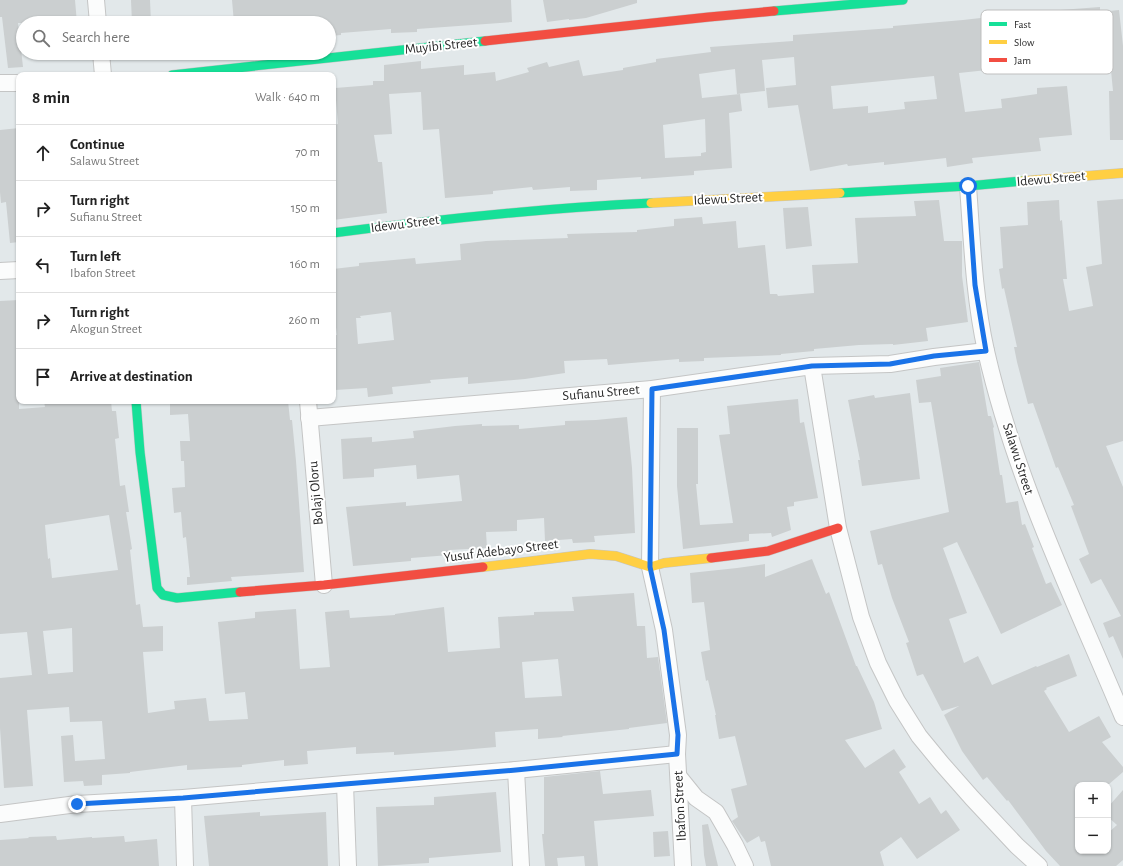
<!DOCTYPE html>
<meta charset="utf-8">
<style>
:root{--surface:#fff;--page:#f2f2f2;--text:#222;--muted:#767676;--line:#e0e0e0}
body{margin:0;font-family:"Alegreya Sans",sans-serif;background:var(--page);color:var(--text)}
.controls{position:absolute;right:12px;bottom:12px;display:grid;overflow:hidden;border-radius:8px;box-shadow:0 1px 3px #0004}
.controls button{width:36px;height:36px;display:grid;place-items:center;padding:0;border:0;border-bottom:1px solid var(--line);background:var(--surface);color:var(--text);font:20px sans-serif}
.stop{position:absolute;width:12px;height:12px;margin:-9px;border:3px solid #1a73e8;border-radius:50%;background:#fff}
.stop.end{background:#1a73e8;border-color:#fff;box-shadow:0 1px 4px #0008}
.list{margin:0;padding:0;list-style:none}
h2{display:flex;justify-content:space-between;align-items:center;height:52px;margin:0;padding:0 16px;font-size:17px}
h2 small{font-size:13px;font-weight:400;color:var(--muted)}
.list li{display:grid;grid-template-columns:26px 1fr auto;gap:12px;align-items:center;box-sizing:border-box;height:56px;padding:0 16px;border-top:1px solid var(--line)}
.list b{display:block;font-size:15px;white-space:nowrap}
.list p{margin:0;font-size:13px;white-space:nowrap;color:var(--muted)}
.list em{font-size:13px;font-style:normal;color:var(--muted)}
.icon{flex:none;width:22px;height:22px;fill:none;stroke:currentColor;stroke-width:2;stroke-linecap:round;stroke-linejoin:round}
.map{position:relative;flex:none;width:1123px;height:866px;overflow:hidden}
.search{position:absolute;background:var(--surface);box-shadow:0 1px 3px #0004;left:16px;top:16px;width:320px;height:44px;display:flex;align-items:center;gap:10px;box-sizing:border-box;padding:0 14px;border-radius:22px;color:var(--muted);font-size:15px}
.panel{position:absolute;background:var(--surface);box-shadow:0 1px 3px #0004;left:16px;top:72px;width:320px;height:332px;border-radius:8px}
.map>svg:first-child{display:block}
.building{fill:#cbcfd0;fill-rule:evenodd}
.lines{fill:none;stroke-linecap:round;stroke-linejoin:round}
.street-casing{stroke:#c4c5c5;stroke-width:18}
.fast-casing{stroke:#c4c5c5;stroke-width:10}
.slow-casing{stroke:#c4c5c5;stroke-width:10}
.jam-casing{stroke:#c4c5c5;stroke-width:10}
.street{stroke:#fbfcfc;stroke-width:16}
.fast{stroke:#16e098;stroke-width:9}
.slow{stroke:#ffcf43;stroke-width:9}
.jam{stroke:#f24e42;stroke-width:9}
.route{stroke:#1a73e8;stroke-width:5}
.labels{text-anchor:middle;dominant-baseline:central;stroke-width:4;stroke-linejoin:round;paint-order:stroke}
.street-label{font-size:14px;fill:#2b2b2b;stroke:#fff}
.key{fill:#fff;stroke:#bfbfbf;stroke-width:1}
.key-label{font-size:11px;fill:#2b2b2b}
</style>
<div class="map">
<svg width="1123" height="866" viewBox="0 0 1123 866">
<rect width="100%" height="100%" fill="#e2e8ea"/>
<!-- building -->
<g class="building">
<polygon points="0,0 75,0 77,23 18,23 23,67 8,68 2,17 0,17"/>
<polygon points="131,0 150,0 151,23 132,23"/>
<polygon points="232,0 511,0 512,22 417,29 417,32 391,33 391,29 341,33 341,35 329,36 329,23 234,23"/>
<polygon points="543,0 637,0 637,3 586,18 569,20 569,19 547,22"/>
<path d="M1100,7V12L1119,10L1123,46V140H1110L1109,91H1113L1110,60L1081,63V60L959,73L965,112L1002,108L1001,99L1037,94V88L1067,86L1072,135L1039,138L1041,151L972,158L973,163L947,167L946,158L884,165V162L848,166L847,164L810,171L798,105L768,108L766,88L796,85L794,57L762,60L765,91L737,94L735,69L699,74L702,98L740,94L742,111L729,113L732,168L694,171V175L641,179V177L597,180V190L570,191V187L533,190L532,187L493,191V194L445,198L439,129L423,130L421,92L389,94L392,134L374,135L378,162H382L387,213L333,220V125L338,124L335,88L373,85V81H384V65L421,61V69L464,65V75L495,72L496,81L529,72L527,68L547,62L549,67L579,60L583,76L623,70V68L656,62V59L711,52L710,47L793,41V35L893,28V26L963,20L1033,12ZM934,76L937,99L904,102L905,109L868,113V106L833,109L831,86ZM705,119L706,152L701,153V156L665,158L663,125Z"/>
<polygon points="19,128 19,242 10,243 6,202 1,203 0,192 0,130"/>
<polygon points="1123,199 1123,441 1106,446 1123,487 1123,659 1113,636 1109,638 1103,623 1121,616 1101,579 1091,584 1079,559 1089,554 1071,506 1074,505 1058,467 1056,468 1033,403 1028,404 1017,362 1014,347 1017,347 1004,288 1002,289 999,269 1003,268 1000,227 1028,225 1027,202 1059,200 1060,221 1062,220 1067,279 1063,279 1069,311 1093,306 1086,267 1102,264 1097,201"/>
<path d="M939,200L944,241H962V276L968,322L926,328L928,341L893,345V344L859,345L814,349V351L781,354V355L704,358V361L679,362V359L608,365L607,359L564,361L565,373L525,379L468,384V377L430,380L431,383L392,387L393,394L368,397L367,388L335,390L333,335H337L333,305V269L359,266V263L383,261L415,258L416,264L461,260L460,244L486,241L568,238L567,234L637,232V230L674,226V219L702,217L703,224L736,221L738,248L765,245L770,294H777L778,296L814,293L812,265L858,263L855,218L916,216L914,201ZM391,312L394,340L358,344L356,318H361L360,316Z"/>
<polygon points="808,207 812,246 786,249 783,208"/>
<path d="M19,300V409L45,407L44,401H111L112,411H116L119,438L115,439L120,486L125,485L129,512H126L132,549L130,550L136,605L140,604L143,627L163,626V651L143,652L148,713L175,709L174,701L206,698L209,721L248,719L245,692L225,694L218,622L255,618V612L296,609L300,669L330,667L325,612L349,610L350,618L395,615V614L444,607L448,652L500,648L498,617L534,615V612L574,611L572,597L634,593L637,626H645L647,658L658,657L667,723L629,728V729L562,736L563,737L538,739V729L495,732L496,747L450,751L394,755V752L356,754V747L307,751L308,764L284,766V760L242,765V767L187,770V765L130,772V773L102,775V785L84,786L83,781L64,782L61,736L73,735L75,761L105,759L102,721L70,722L69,707L27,710L33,786L4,788L0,728V678L32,675L27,632L0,634V301ZM109,515L118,570L52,578L50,558L48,559L45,525ZM72,628L73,672L48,674L43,631ZM558,659L562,696L525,698L522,662Z"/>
<polygon points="979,362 988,416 991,416 994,427 993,428 1000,475 1002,475 1006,503 1018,501 1022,525 1025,524 1034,547 1032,548 1046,584 1051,582 1062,605 1001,634 957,542 943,548 967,613 949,619 964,663 978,656 992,685 1036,666 1037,667 1069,654 1077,676 1046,688 1047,689 1044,691 1069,732 1099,716 1111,737 1102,742 1123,767 1123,772 1108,785 1078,785 1078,851 1108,851 1108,833 1117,825 1108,817 1108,807 1123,790 1123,860 1116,866 1060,866 1046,851 1008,800 1007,801 987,777 983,780 962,751 944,715 959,706 942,711 923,674 917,676 906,643 909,642 892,598 882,564 878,565 870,531 949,512 931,402 919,403 916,380 941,376 940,368"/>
<polygon points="910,393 920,479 862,486 858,460 860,460 848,400 874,395 875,398"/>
<polygon points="798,399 800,423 804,422 818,498 794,502 794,506 787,507 791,530 772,537 771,533 749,534 749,541 683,549 677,486 677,428 698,428 698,484 696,484 700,525 733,523 719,435 730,434 727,406"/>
<polygon points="170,401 288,401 290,420 292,420 296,461 304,572 231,577 232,581 187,585 187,577 190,577 186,537 183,538 181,512 174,513 172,488 185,487 184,461 181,461 180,441 190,441 188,414 170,415"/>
<polygon points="627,417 632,468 635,533 594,536 595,542 573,543 572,539 545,541 544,518 517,520 517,531 486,532 487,548 450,550 450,555 411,558 411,561 353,566 346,507 406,502 406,506 462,501 459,475 417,479 416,465 374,469 374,477 343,479 341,439 372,437 372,442 414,438 413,431 455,426 482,424 482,426 519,425 519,429 565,425 565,421 596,420"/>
<polygon points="812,559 826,594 829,592 856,666 857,666 874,702 882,729 845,740 865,768 894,749 906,767 899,772 919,804 930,797 941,814 946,810 960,830 917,859 901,837 880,852 884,866 771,866 765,841 761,842 759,836 747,843 732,821 738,817 731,789 747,785 735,736 719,739 715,715 716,715 708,680 706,681 701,652 710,650 704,602 692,603 690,573 737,568 765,564 765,577"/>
<polygon points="600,771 603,794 651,790 654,816 594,821 598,866 585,866 584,856 557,858 558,866 545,866 542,834 544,834 544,777"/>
<polygon points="496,792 501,852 429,858 429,863 378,866 376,807 434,805 434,797"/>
<polygon points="260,812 260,816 326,812 328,866 209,866 204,816"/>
<polygon points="708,824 718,866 706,866 704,855 702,825"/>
<polygon points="668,831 670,856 654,857 653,832"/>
<polygon points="56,836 57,840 92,837 92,838 124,836 125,842 157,839 159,866 0,866 0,840 29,838 28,837"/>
</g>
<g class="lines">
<defs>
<g id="street">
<polyline points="96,0 98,23"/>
<polyline points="101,53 103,75"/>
<polyline points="0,83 19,83"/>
<path d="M968,186C972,241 974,297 986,351C1015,479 1073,597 1123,717"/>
<polyline points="0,271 19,270"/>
<polyline points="812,366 838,528 861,617 878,663 897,701 919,736 942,764 972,798 1017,846 1039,866"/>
<polyline points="652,389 650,567 664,630 678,735 677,754 683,866"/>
<polyline points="308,401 324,585"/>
<polyline points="309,418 652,389 812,366 890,364 934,357 986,351"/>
<polyline points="516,770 521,866"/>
<polyline points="679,777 696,798 716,812 735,845 745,866"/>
<polyline points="345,784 348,866"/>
<polyline points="183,798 185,866"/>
<polyline points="0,814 77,804 183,798 345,784 516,770 677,754"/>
</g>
<g id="fast">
<polyline points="774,11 903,0"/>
<polyline points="172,75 485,41"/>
<polyline points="840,193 968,186 1022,181"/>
<path d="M333,233C439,219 544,208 651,203"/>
<polyline points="136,401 140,452 157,588 163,595 177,598 240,592"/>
</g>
<g id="slow">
<polyline points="1022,181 1123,173"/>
<polyline points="651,203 840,193"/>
<polyline points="483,567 590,554 616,556 650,567 664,563 711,558"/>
</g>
<g id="jam">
<polyline points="485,41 709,17 774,11"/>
<polyline points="711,558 768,551 838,528"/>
<polyline points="240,592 324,585 483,567"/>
</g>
</defs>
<!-- street casing -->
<use href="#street" class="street-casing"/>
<!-- fast casing -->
<use href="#fast" class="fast-casing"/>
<!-- slow casing -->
<use href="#slow" class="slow-casing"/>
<!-- jam casing -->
<use href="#jam" class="jam-casing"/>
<!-- street -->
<use href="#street" class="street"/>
<!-- fast -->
<use href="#fast" class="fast"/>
<!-- slow -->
<use href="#slow" class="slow"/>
<!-- jam -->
<use href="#jam" class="jam"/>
</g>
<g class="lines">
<!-- route -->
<polyline class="route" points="77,804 183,798 345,784 516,770 677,754 678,735 664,630 650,567 652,389 812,366 890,364 934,356 986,351 975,285 968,186"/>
</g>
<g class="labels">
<!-- street labels -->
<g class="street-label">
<text transform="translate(441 46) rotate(-6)">Muyibi Street</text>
<text transform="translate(1051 179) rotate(-5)">Idewu Street</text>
<text transform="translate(728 199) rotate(-3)">Idewu Street</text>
<text transform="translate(405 224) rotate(-7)">Idewu Street</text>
<text transform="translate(601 393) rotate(-5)">Sufianu Street</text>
<text transform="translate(1018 459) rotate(72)">Salawu Street</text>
<text transform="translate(316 493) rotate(-95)">Bolaji Oloru</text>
<text transform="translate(501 551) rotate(-7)">Yusuf Adebayo Street</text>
<text transform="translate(680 806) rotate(-93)">Ibafon Street</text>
</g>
</g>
<!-- legend -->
<rect x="981" y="10" width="132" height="64" rx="6" class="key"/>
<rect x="989" y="22" width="18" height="4" fill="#16e098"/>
<rect x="989" y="40" width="18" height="4" fill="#ffcf43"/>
<rect x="989" y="58" width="18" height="4" fill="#f24e42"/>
<g class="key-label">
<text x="1014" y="28">Fast</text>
<text x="1014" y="46">Slow</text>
<text x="1014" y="64">Jam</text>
</g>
</svg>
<div class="controls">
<button>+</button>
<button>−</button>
</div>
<div class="stop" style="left:968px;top:186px"></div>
<div class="stop end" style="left:77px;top:804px"></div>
<div class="search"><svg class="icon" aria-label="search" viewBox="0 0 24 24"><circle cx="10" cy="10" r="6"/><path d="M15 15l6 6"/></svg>Search here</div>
<section class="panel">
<h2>8 min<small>Walk · 640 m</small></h2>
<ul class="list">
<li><svg class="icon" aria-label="ahead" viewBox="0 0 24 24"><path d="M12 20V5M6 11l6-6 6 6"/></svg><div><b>Continue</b><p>Salawu Street</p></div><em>70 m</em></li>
<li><svg class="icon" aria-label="right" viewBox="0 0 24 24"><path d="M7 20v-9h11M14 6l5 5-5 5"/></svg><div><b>Turn right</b><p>Sufianu Street</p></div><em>150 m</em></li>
<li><svg class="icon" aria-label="left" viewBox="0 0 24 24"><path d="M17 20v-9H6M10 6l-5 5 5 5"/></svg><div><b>Turn left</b><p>Ibafon Street</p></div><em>160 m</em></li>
<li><svg class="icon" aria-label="right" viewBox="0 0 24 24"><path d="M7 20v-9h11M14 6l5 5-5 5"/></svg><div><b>Turn right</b><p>Akogun Street</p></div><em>260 m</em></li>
<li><svg class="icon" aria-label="arrive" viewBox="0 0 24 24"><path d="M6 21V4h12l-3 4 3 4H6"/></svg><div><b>Arrive at destination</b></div></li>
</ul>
</section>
</div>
